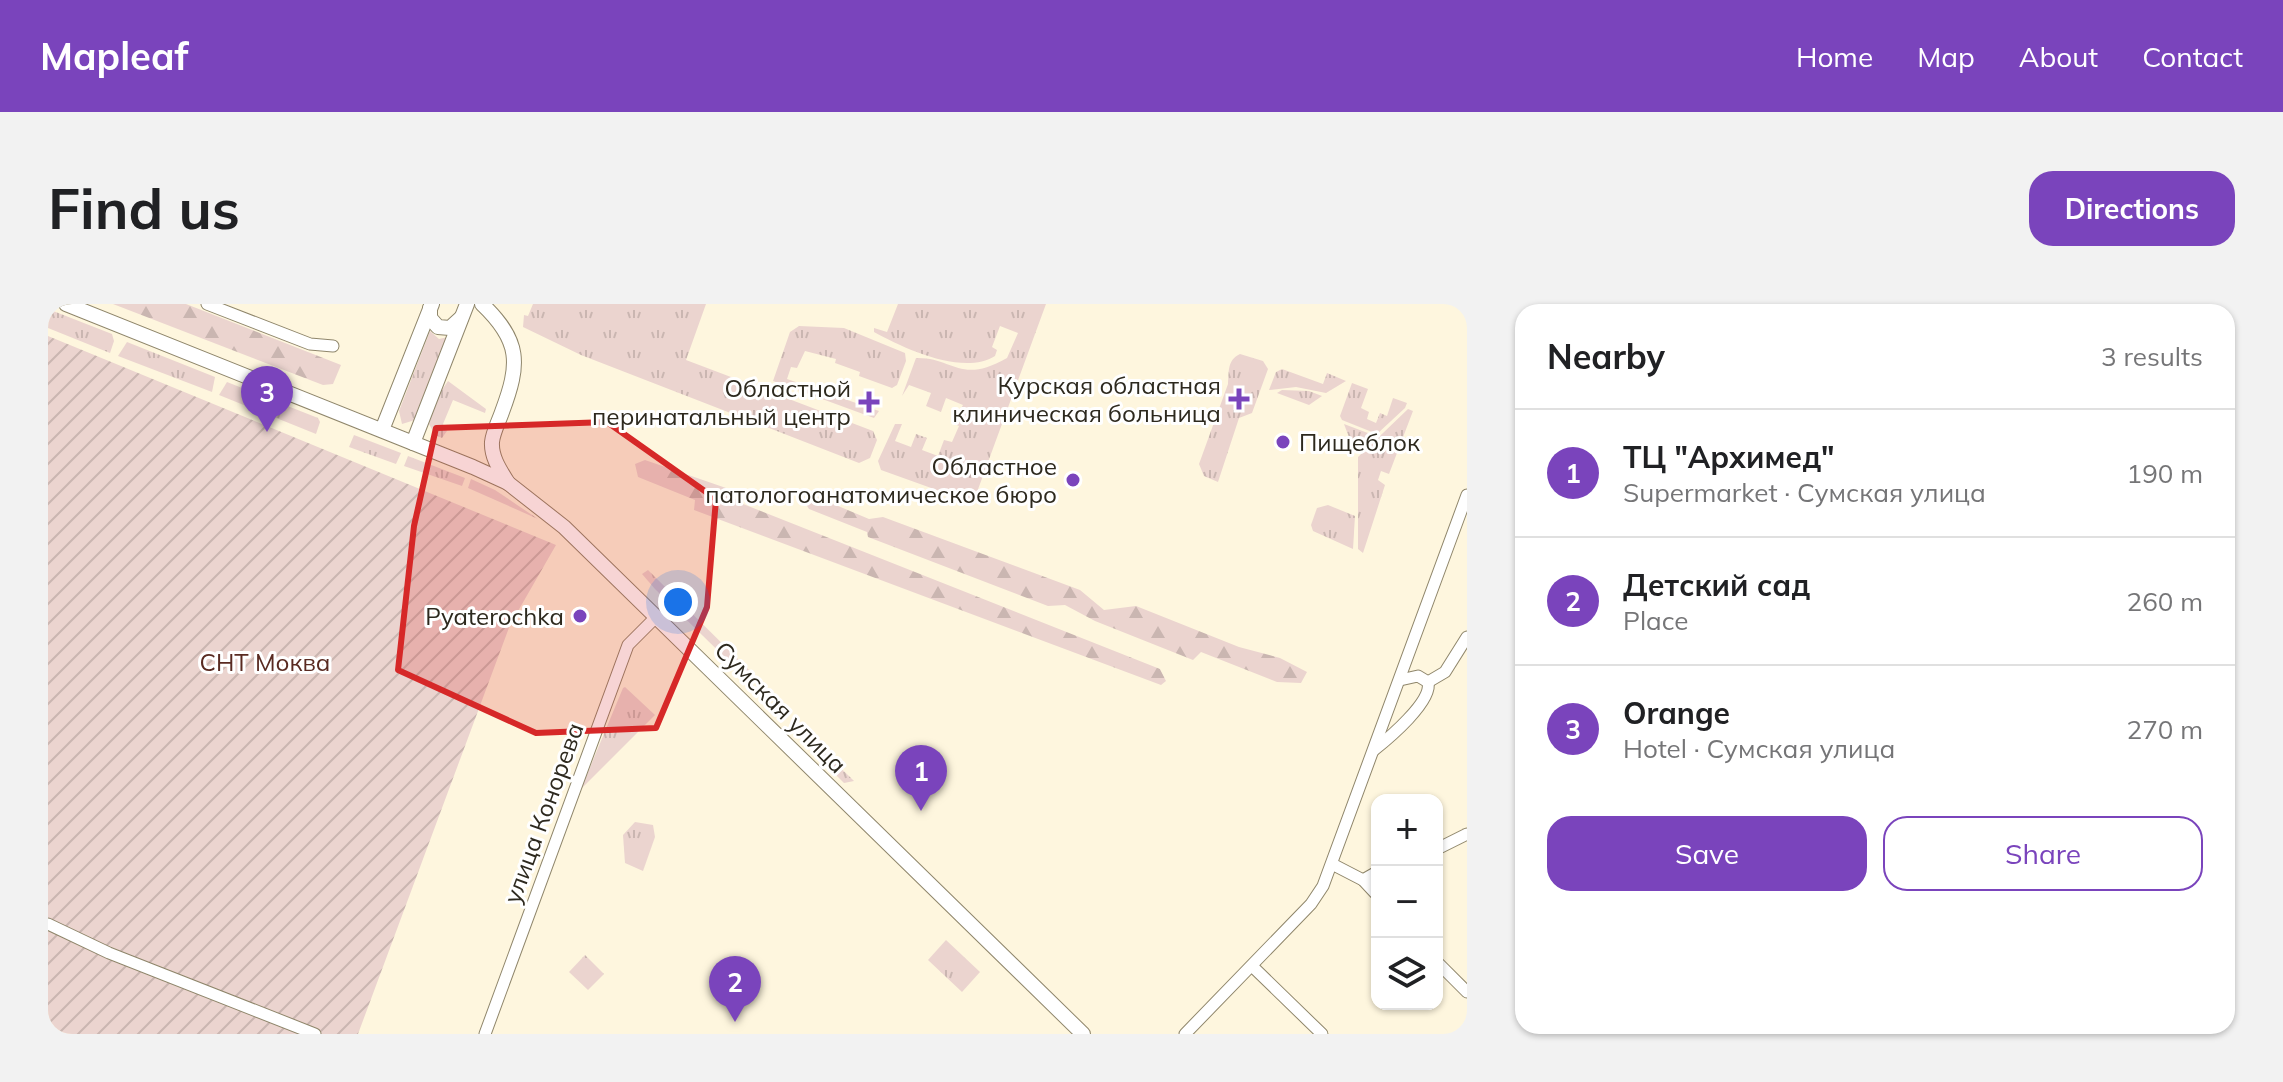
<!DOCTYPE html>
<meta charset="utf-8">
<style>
:root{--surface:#fff;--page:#f2f2f2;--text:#202124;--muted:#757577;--line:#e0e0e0;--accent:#7a44bc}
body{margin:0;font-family:Mulish,sans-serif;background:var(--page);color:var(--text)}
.controls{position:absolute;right:24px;bottom:24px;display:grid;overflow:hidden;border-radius:16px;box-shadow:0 2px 6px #0004}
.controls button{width:72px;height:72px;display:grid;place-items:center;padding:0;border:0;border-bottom:2px solid var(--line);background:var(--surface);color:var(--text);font:40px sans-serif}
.you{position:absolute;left:630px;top:298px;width:28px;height:28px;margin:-20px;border:6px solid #fff;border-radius:50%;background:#1a73e8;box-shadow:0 0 0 12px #1a73e833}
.badge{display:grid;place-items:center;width:52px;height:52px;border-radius:50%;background:var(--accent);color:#fff;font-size:26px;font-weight:700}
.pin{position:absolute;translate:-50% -66px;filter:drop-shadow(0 2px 4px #0008)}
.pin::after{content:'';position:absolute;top:42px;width:28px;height:24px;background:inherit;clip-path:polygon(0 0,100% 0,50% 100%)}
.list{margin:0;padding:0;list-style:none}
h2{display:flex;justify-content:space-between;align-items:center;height:104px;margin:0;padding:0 32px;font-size:34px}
h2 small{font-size:26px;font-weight:400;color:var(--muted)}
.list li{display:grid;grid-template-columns:52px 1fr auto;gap:24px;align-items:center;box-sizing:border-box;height:128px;padding:0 32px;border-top:2px solid var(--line)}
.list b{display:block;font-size:30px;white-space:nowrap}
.list p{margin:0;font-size:26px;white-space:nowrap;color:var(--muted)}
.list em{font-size:26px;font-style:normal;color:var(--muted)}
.actions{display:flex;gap:16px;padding:24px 32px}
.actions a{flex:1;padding:18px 0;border:2px solid var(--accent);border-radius:24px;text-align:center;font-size:28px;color:var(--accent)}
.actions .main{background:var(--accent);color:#fff}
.icon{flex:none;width:44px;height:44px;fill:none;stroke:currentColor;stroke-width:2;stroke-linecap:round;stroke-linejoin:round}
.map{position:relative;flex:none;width:1419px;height:730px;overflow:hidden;border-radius:24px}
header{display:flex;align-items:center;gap:48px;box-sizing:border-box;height:112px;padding:0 40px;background:var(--accent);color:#fff}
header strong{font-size:38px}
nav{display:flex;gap:44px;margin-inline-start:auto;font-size:28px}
.intro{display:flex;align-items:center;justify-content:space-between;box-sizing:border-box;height:192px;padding:0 48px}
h1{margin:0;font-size:56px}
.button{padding:20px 36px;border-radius:24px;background:var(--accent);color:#fff;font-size:28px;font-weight:700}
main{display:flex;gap:48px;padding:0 48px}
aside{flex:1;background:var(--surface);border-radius:24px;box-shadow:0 2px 6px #0004}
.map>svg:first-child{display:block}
.grass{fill:url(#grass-tufts)}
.forest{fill:url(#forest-firs)}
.garden{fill:url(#garden-furrows)}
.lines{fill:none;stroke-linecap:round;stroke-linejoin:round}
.minor-casing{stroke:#8f866b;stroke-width:13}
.major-casing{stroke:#8f866b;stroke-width:16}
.minor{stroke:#fff;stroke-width:11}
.major{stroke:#fff;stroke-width:14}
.marked{fill:#d62828;fill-opacity:0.2;stroke:#d62828;stroke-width:6;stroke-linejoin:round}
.poi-dot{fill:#7a44bc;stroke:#fff;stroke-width:3}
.labels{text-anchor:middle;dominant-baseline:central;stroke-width:6;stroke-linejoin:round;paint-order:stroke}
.poi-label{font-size:24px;fill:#2d291e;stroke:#fff;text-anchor:end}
.park-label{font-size:24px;fill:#592a21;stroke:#fff}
.street-label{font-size:24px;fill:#2d291e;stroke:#fff}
</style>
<header>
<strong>Mapleaf</strong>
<nav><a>Home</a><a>Map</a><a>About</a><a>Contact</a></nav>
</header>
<div class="intro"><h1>Find us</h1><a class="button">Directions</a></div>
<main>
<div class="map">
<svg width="1419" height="730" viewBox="0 0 1419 730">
<defs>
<pattern id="grass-tufts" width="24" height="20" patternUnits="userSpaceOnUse" patternTransform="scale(2)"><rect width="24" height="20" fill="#ebd4cf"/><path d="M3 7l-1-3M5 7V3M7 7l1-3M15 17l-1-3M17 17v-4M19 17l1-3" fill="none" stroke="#cab6b1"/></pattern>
<pattern id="forest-firs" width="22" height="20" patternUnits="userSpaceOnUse" patternTransform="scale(2)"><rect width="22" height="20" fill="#ebd4cf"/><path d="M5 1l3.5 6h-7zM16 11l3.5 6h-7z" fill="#cab6b1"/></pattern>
<pattern id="garden-furrows" width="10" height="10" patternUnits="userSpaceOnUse" patternTransform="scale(2)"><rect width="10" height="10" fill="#ebd4cf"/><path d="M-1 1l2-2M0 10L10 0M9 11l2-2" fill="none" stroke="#cab6b1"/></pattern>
</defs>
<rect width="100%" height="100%" fill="#fef6de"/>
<!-- grass -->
<g class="grass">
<polygon points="485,0 658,0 638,56 825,127 829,136 822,154 811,159 533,51 475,23 476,11 480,12"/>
<path d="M850,0H998L925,199L833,166L830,157L847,120H854L847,137L863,143L868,130L879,134L874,146L890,152L896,136L904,138L911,122L904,119L915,101L898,94L893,108L878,102L883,89L861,81L854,92L868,54C905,53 912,81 959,54L970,29L952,22L944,43L949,46L947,52C915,72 857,45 826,28V24L839,28Z"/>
<polygon points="0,5 64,30 66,37 62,49 0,24"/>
<polygon points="751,22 796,24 857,49 858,57 849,81 844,84 811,72 812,68 787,59 788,55 757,47 749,64 743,63 739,75 831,107 826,114 725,77 742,28"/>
<polygon points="382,27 391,35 400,33 367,116 354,120 351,107"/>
<polygon points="79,38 167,73 164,88 70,52"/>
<path d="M1192,50L1215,57L1220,65L1204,109L1191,114L1170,178L1156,172L1151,160L1180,80C1181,68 1179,56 1192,50Z"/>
<polygon points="1234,65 1275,80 1279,69 1298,77 1278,89 1248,83 1221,86 1228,68"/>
<polygon points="400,77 438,105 437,109 405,96 395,120 399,127 394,134 387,131 381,120 389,93"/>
<polygon points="179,78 270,114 272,118 268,130 171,91"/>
<polygon points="1304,79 1320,85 1313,104 1321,108 1319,115 1328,119 1332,109 1339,112 1345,94 1359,99 1357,104 1329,130 1294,116 1292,112"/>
<polygon points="1234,86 1261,87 1274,92 1261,101 1229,89"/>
<polygon points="1360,105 1365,107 1341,170 1333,167 1330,176 1337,181 1315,249 1310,245 1310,153"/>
<polygon points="1296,120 1325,131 1326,134 1307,149"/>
<polygon points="306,131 353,149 348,160 301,143"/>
<polygon points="360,152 417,174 414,182 356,162"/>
<polygon points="423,175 447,186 490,215 420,184"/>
<polygon points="1280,201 1307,212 1305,245 1265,227 1263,221 1269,204"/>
<polygon points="600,266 704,369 699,375 607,285 594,270"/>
<polygon points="577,383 607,411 533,485 575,384"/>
<polygon points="766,438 806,477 796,479 764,447 762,443"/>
<polygon points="587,518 605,521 607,533 595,567 577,559 575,531"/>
<polygon points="898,636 932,668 914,688 880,656"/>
<polygon points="537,651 556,670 540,686 521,668"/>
</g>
<!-- forest -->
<g class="forest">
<polygon points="65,0 138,0 293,61 285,80 275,81"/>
<polygon points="597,156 678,184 690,198 1112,365 1118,377 1113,381 646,206 647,196 590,173 587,160"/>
<polygon points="764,191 821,215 835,213 1032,286 1056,306 1088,302 1191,343 1232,354 1259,368 1253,379 1229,378 1153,348 1145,356 1047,317 1017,301 1000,302 820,233 819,228 761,205 756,197"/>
</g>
<!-- garden -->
<polygon class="garden" points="0,32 508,241 462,321 310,730 0,730"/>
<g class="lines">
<defs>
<g id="minor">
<polyline points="159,0 262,40 285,42"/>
<polyline points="1352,376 1370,372 1380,378"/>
<polyline points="1380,378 1397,368 1419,333"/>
<path d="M1326,446C1341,434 1385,397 1380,378"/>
<polyline points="1389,545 1419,530"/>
<polyline points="1284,560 1315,576 1329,591"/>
<polyline points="1315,576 1329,568"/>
<polyline points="0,620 61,649 267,730"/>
<polyline points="1389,658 1419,688"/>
<polyline points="1204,662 1274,730"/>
<polyline points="437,730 580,341 609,312"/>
<polyline points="1137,730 1263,600 1275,582 1419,191"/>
</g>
<g id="major">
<polyline points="18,0 425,163 460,179 516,223 1035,730"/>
<path d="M434,0C473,37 472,60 454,108C451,117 445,128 444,138C443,153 452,166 460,179"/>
<polyline points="382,4 382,14 390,23 402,24 413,14"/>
<polyline points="334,126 384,0"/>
<polyline points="365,139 419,0"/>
</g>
</defs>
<!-- minor casing -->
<use href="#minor" class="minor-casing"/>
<!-- major casing -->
<use href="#major" class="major-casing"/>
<!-- minor -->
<use href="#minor" class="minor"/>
<!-- major -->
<use href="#major" class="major"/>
</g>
<!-- marked area -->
<path class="marked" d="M559,118L668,195L659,303L608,424L488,429L350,366L366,222L388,124Z"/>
<!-- markers -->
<g class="poi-dot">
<path d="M1187 83h8v8h8v8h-8v8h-8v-8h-8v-8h8z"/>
<path d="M817 86h8v8h8v8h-8v8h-8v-8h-8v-8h8z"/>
<circle cx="1235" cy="138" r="8"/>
<circle cx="1025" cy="176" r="8"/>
<circle cx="532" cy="312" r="8"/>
</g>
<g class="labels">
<!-- poi labels -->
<g class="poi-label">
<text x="1173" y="81">Курская областная<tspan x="1173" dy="28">клиническая больница</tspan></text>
<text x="803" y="84">Областной<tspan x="803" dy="28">перинатальный центр</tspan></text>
<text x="1251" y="138" text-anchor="start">Пищеблок</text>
<text x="1009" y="162">Областное<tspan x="1009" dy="28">патологоанатомическое бюро</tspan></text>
<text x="516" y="312">Pyaterochka</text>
</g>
<!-- park labels -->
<g class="park-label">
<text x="217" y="358">СНТ Моква</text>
</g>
<!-- street labels -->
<g class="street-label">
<text transform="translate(733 403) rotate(45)">Сумская улица</text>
<text transform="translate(495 509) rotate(-70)">улица Конорева</text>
</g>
</g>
</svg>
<div class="controls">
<button>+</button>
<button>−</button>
<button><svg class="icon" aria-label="layers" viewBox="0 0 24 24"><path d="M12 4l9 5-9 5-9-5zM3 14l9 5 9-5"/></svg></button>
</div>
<div class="you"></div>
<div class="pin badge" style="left:873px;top:507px">1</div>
<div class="pin badge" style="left:687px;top:718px">2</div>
<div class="pin badge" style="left:219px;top:128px">3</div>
</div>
<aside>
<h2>Nearby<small>3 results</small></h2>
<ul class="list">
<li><span class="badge">1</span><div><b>ТЦ &quot;Архимед&quot;</b><p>Supermarket · Сумская улица</p></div><em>190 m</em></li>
<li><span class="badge">2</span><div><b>Детский сад</b><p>Place</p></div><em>260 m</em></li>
<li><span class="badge">3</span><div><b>Orange</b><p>Hotel · Сумская улица</p></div><em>270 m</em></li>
</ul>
<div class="actions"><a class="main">Save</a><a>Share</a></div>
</aside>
</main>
